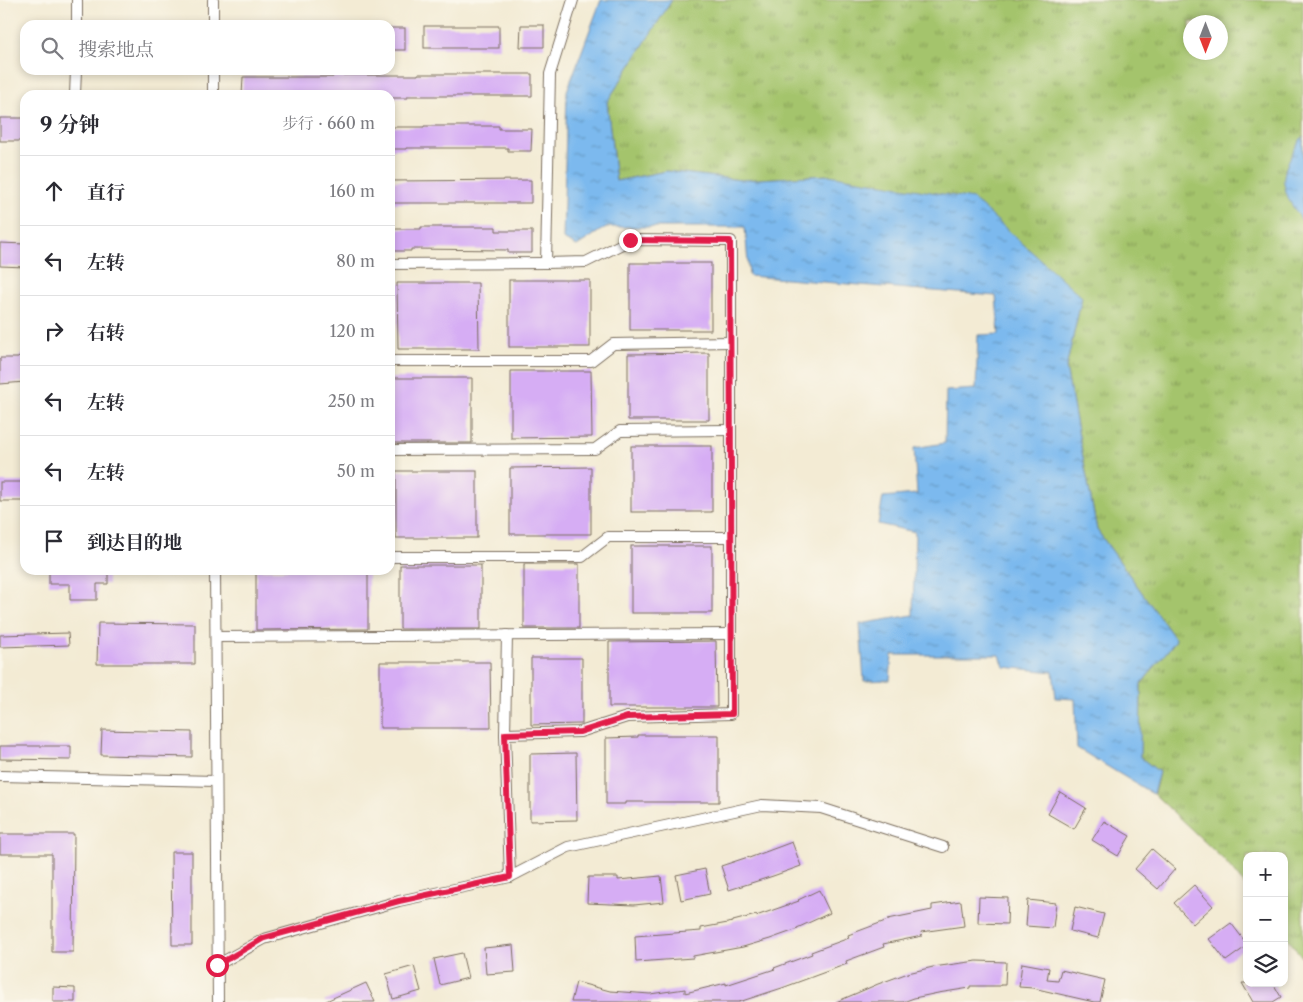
<!DOCTYPE html>
<html lang="zh">
<meta charset="utf-8">
<style>
:root{--surface:#fff;--page:#f7f7f7;--text:#2b2b33;--muted:#7c7c81;--line:#e1e1e2}
body{margin:0;font-family:"Libre Caslon Text","Noto Serif SC",serif;background:var(--page);color:var(--text)}
.controls{position:absolute;right:15px;bottom:15px;display:grid;overflow:hidden;border-radius:10px;box-shadow:0 2px 8px #0003}
.controls button{width:45px;height:45px;display:grid;place-items:center;padding:0;border:0;border-bottom:1px solid var(--line);background:var(--surface);color:var(--text);font:25px sans-serif}
.compass{position:absolute;left:1183px;top:15px;width:45px;height:45px;border-radius:50%;background:var(--surface);box-shadow:0 2px 8px #0003;rotate:180deg}
.stop{position:absolute;width:15px;height:15px;margin:-11px;border:4px solid #e11d48;border-radius:50%;background:#fff}
.stop.end{background:#e11d48;border-color:#fff;box-shadow:0 1px 5px #0008}
.list{margin:0;padding:0;list-style:none}
h2{display:flex;justify-content:space-between;align-items:center;height:65px;margin:0;padding:0 20px;font-size:21px}
h2 small{font-size:16px;font-weight:400;color:var(--muted)}
.list li{display:grid;grid-template-columns:32px 1fr auto;gap:15px;align-items:center;box-sizing:border-box;height:70px;padding:0 20px;border-top:1px solid var(--line)}
.list b{display:block;font-size:19px;white-space:nowrap}
.list em{font-size:16px;font-style:normal;color:var(--muted)}
.icon{flex:none;width:28px;height:28px;fill:none;stroke:currentColor;stroke-width:2;stroke-linecap:round;stroke-linejoin:round}
.map{position:relative;flex:none;width:1303px;height:1002px;overflow:hidden}
.search{position:absolute;background:var(--surface);box-shadow:0 2px 8px #0003;left:20px;top:20px;width:375px;height:55px;display:flex;align-items:center;gap:12px;box-sizing:border-box;padding:0 18px;border-radius:15px;color:var(--muted);font-size:19px}
.panel{position:absolute;background:var(--surface);box-shadow:0 2px 8px #0003;left:20px;top:90px;width:375px;height:485px;border-radius:15px}
.map>svg:first-child{display:block}
.grass{fill:url(#grass-tufts);stroke:#707745;fill-rule:evenodd}
.water{fill:url(#water-ripples);stroke:#5b7286}
.building{fill:#d6adf4}
.lines{fill:none;stroke-linecap:round;stroke-linejoin:round}
.minor-casing{stroke:#7b6e5e;stroke-width:12}
.minor{stroke:#fff;stroke-width:10}
.route{stroke:#e11d48;stroke-width:6}
</style>
<div class="map">
<svg width="1303" height="1002" viewBox="0 0 1303 1002">
<defs>
<pattern id="grass-tufts" width="24" height="20" patternUnits="userSpaceOnUse" patternTransform="scale(1.25)"><rect width="24" height="20" fill="#a4c46c"/><path d="M3 7l-1-3M5 7V3M7 7l1-3M15 17l-1-3M17 17v-4M19 17l1-3" fill="none" stroke="#879f58"/></pattern>
<pattern id="water-ripples" width="26" height="14" patternUnits="userSpaceOnUse" patternTransform="scale(1.25)"><rect width="26" height="14" fill="#7bb9ee"/><path d="M2 4q2-2 4 0t4 0M15 11q2-2 4 0t4 0" fill="none" stroke="#6697c0"/></pattern>
</defs>
<rect width="100%" height="100%" fill="#fbf7ec"/>
<filter id="ink" filterUnits="userSpaceOnUse"><feTurbulence type="fractalNoise" baseFrequency=".02" numOctaves="2"/><feDisplacementMap in="SourceGraphic" scale="10" xChannelSelector="R" yChannelSelector="G"/><feConvolveMatrix kernelMatrix="1 2 1 2 8 2 1 2 1" color-interpolation-filters="sRGB"/></filter>
<filter id="wash" filterUnits="userSpaceOnUse"><feTurbulence type="fractalNoise" baseFrequency=".0096" numOctaves="4" result="noise"/><feDisplacementMap in="SourceGraphic" scale="20" xChannelSelector="R" yChannelSelector="G"/><feGaussianBlur stdDeviation="1.12" result="paint"/><feColorMatrix in="noise" values="0 0 0 0 0 0 0 0 0 0 0 0 0 0 0 0 0 1.4 0 .05"/><feComposite in="paint" operator="in"/></filter>
<g filter="url(#wash)">
<rect width="100%" height="100%" fill="#f3ebd4"/>
<!-- grass -->
<path class="grass" d="M672,0H1303V958L1284,934V856H1247V888L1225,861L1154,794L1159,772L1140,757L1141,684L1176,640L1097,530L1066,368L1082,297L829,175L741,180L666,171L616,181L607,102ZM1190,22H1220V52H1190Z"/>
<!-- water -->
<g class="water">
<polygon points="601,0 672,0 607,102 616,181 666,171 741,180 829,175 973,199 1082,297 1066,368 1097,530 1176,640 1141,684 1140,757 1159,772 1153,794 1077,748 1075,699 1056,698 1053,672 1004,667 1000,655 892,655 890,680 864,681 860,624 913,615 915,532 878,524 883,497 917,494 914,448 945,443 946,391 976,389 978,335 999,334 996,296 749,276 745,227 606,227 577,246 563,239 567,91"/>
<path d="M1303,136V222C1299,215 1294,209 1290,202C1287,196 1285,189 1284,183C1282,169 1295,147 1303,136Z"/>
</g>
<g id="blocks">
<!-- building -->
<g class="building">
<polygon points="521,25 544,25 544,47 520,47"/>
<rect x="424" y="26" width="75" height="22"/>
<rect x="390" y="28" width="15" height="22"/>
<polygon points="418,74 532,74 532,96 408,96 408,98 390,98 390,95 242,95 243,77 333,77 333,75 418,75"/>
<rect x="0" y="118" width="25" height="23"/>
<polygon points="424,126 499,126 499,129 532,129 531,151 508,151 508,148 406,148 406,149 390,149 390,127 424,127"/>
<polygon points="531,180 531,203 390,203 390,181"/>
<polygon points="421,227 496,227 496,231 532,231 532,253 508,253 508,250 411,249 411,251 390,251 390,229 421,229"/>
<polygon points="0,243 25,244 25,267 0,266"/>
<rect x="630" y="263" width="81" height="67"/>
<rect x="509" y="280" width="81" height="67"/>
<polygon points="397,283 478,283 479,349 398,349"/>
<polygon points="25,351 25,382 0,384 0,358 18,358"/>
<polygon points="709,353 709,420 628,420 628,354"/>
<polygon points="511,371 591,371 592,437 511,438"/>
<rect x="391" y="378" width="81" height="65"/>
<rect x="631" y="446" width="81" height="66"/>
<polygon points="591,467 591,534 510,534 510,468"/>
<rect x="396" y="471" width="81" height="67"/>
<rect x="0" y="482" width="25" height="19"/>
<rect x="631" y="546" width="81" height="67"/>
<rect x="524" y="564" width="55" height="64"/>
<rect x="400" y="565" width="81" height="64"/>
<polygon points="49,570 108,570 108,584 97,584 97,600 70,600 70,584 49,584"/>
<polygon points="256,570 368,570 368,629 256,630"/>
<polygon points="98,623 195,624 195,664 97,664"/>
<polygon points="68,633 69,645 0,647 0,635"/>
<polygon points="716,641 717,707 609,707 609,642"/>
<polygon points="531,658 582,658 582,724 531,725"/>
<polygon points="380,662 490,662 491,728 380,728"/>
<polygon points="102,730 192,732 192,757 101,755"/>
<polygon points="638,735 719,735 719,802 625,802 625,804 606,804 606,738 638,737"/>
<polygon points="0,746 71,746 71,760 0,759"/>
<polygon points="576,753 577,820 530,821 530,754"/>
<polygon points="1060,792 1086,808 1074,829 1048,814"/>
<polygon points="1104,821 1130,836 1118,856 1092,840"/>
<polygon points="0,834 74,834 73,952 52,952 52,854 0,854"/>
<polygon points="792,842 801,866 773,876 729,890 721,866 748,857 749,858"/>
<polygon points="1152,849 1175,869 1158,889 1135,869"/>
<polygon points="171,852 192,852 192,945 172,945"/>
<polygon points="705,869 710,894 681,900 676,875"/>
<polygon points="661,876 664,902 634,905 587,903 588,877 618,877 618,880"/>
<polygon points="1194,885 1213,906 1193,924 1174,903"/>
<polygon points="819,890 830,913 797,928 798,929 770,939 743,947 693,956 693,958 636,962 635,936 701,931 701,928 733,922 733,921 756,915 756,916 799,901 798,900"/>
<polygon points="979,897 1008,898 1007,924 978,923"/>
<polygon points="1028,900 1056,903 1053,928 1026,926"/>
<polygon points="961,901 964,926 921,932 922,936 883,944 884,947 846,961 847,964 782,988 739,1002 571,1002 576,982 610,991 650,994 685,989 685,993 726,983 726,985 775,969 774,968 812,954 811,952 849,938 848,935 888,920 888,919 932,910 932,905"/>
<polygon points="1075,907 1104,914 1098,938 1070,931"/>
<polygon points="1231,923 1247,944 1247,946 1226,961 1209,939"/>
<polygon points="513,945 515,972 486,974 484,948"/>
<polygon points="462,953 468,978 440,985 434,959"/>
<polygon points="977,961 1006,962 1005,985 1000,985 1000,986 970,986 970,988 938,993 914,998 903,1002 836,1002 878,984 908,973 933,967"/>
<polygon points="1022,963 1049,968 1047,980 1058,981 1061,970 1105,980 1100,1002 1094,1002 1033,988 1019,987"/>
<polygon points="414,966 421,991 393,999 386,974"/>
<polygon points="366,983 375,1002 324,1002"/>
<polygon points="1242,983 1273,983 1281,997 1273,1002 1253,1002"/>
<polygon points="53,987 75,988 75,1002 53,1002"/>
</g>
</g>
</g>
<g filter="url(#ink)">
<use href="#blocks" fill-opacity="0" stroke="#7b6e5e" stroke-width="1"/>
<g class="lines">
<defs>
<g id="minor">
<polyline points="213,0 213,25"/>
<polyline points="77,25 77,0"/>
<polyline points="213,70 213,95"/>
<polyline points="75,95 76,70"/>
<polyline points="390,264 546,263"/>
<polyline points="390,361 591,361 613,344 731,342"/>
<polyline points="390,450 595,449 620,431 731,430"/>
<polyline points="390,557 582,557 608,537 731,537"/>
<polyline points="215,570 218,1002"/>
<polyline points="216,637 731,634"/>
<polyline points="505,734 507,635"/>
<polyline points="0,776 216,781"/>
<polyline points="510,877 568,847 762,805 821,808 943,847"/>
<polyline points="217,965 264,939 399,901 510,877 505,734 580,732 627,717 731,714 731,241 630,240 586,262 546,263 550,74 573,0"/>
</g>
</defs>
<!-- minor casing -->
<use href="#minor" class="minor-casing"/>
<!-- minor -->
<use href="#minor" class="minor"/>
</g>
</g>
<g class="lines" filter="url(#ink)">
<!-- route -->
<polyline class="route" points="217,965 264,938 399,901 510,877 505,734 580,732 627,717 732,714 730,241 630,240"/>
</g>
</svg>
<div class="controls">
<button>+</button>
<button>−</button>
<button><svg class="icon" aria-label="layers" viewBox="0 0 24 24"><path d="M12 4l9 5-9 5-9-5zM3 14l9 5 9-5"/></svg></button>
</div>
<svg class="compass" viewBox="-18 -18 36 36"><path d="M0-13l5 13h-10z" fill="#e53935"/><path d="M0 13l5-13h-10z" fill="#7c7c81"/></svg>
<div class="stop" style="left:217px;top:965px"></div>
<div class="stop end" style="left:630px;top:240px"></div>
<div class="search"><svg class="icon" aria-label="search" viewBox="0 0 24 24"><circle cx="10" cy="10" r="6"/><path d="M15 15l6 6"/></svg>搜索地点</div>
<section class="panel">
<h2>9 分钟<small>步行 · 660 m</small></h2>
<ul class="list">
<li><svg class="icon" aria-label="ahead" viewBox="0 0 24 24"><path d="M12 20V5M6 11l6-6 6 6"/></svg><div><b>直行</b></div><em>160 m</em></li>
<li><svg class="icon" aria-label="left" viewBox="0 0 24 24"><path d="M17 20v-9H6M10 6l-5 5 5 5"/></svg><div><b>左转</b></div><em>80 m</em></li>
<li><svg class="icon" aria-label="right" viewBox="0 0 24 24"><path d="M7 20v-9h11M14 6l5 5-5 5"/></svg><div><b>右转</b></div><em>120 m</em></li>
<li><svg class="icon" aria-label="left" viewBox="0 0 24 24"><path d="M17 20v-9H6M10 6l-5 5 5 5"/></svg><div><b>左转</b></div><em>250 m</em></li>
<li><svg class="icon" aria-label="left" viewBox="0 0 24 24"><path d="M17 20v-9H6M10 6l-5 5 5 5"/></svg><div><b>左转</b></div><em>50 m</em></li>
<li><svg class="icon" aria-label="arrive" viewBox="0 0 24 24"><path d="M6 21V4h12l-3 4 3 4H6"/></svg><div><b>到达目的地</b></div></li>
</ul>
</section>
</div>
